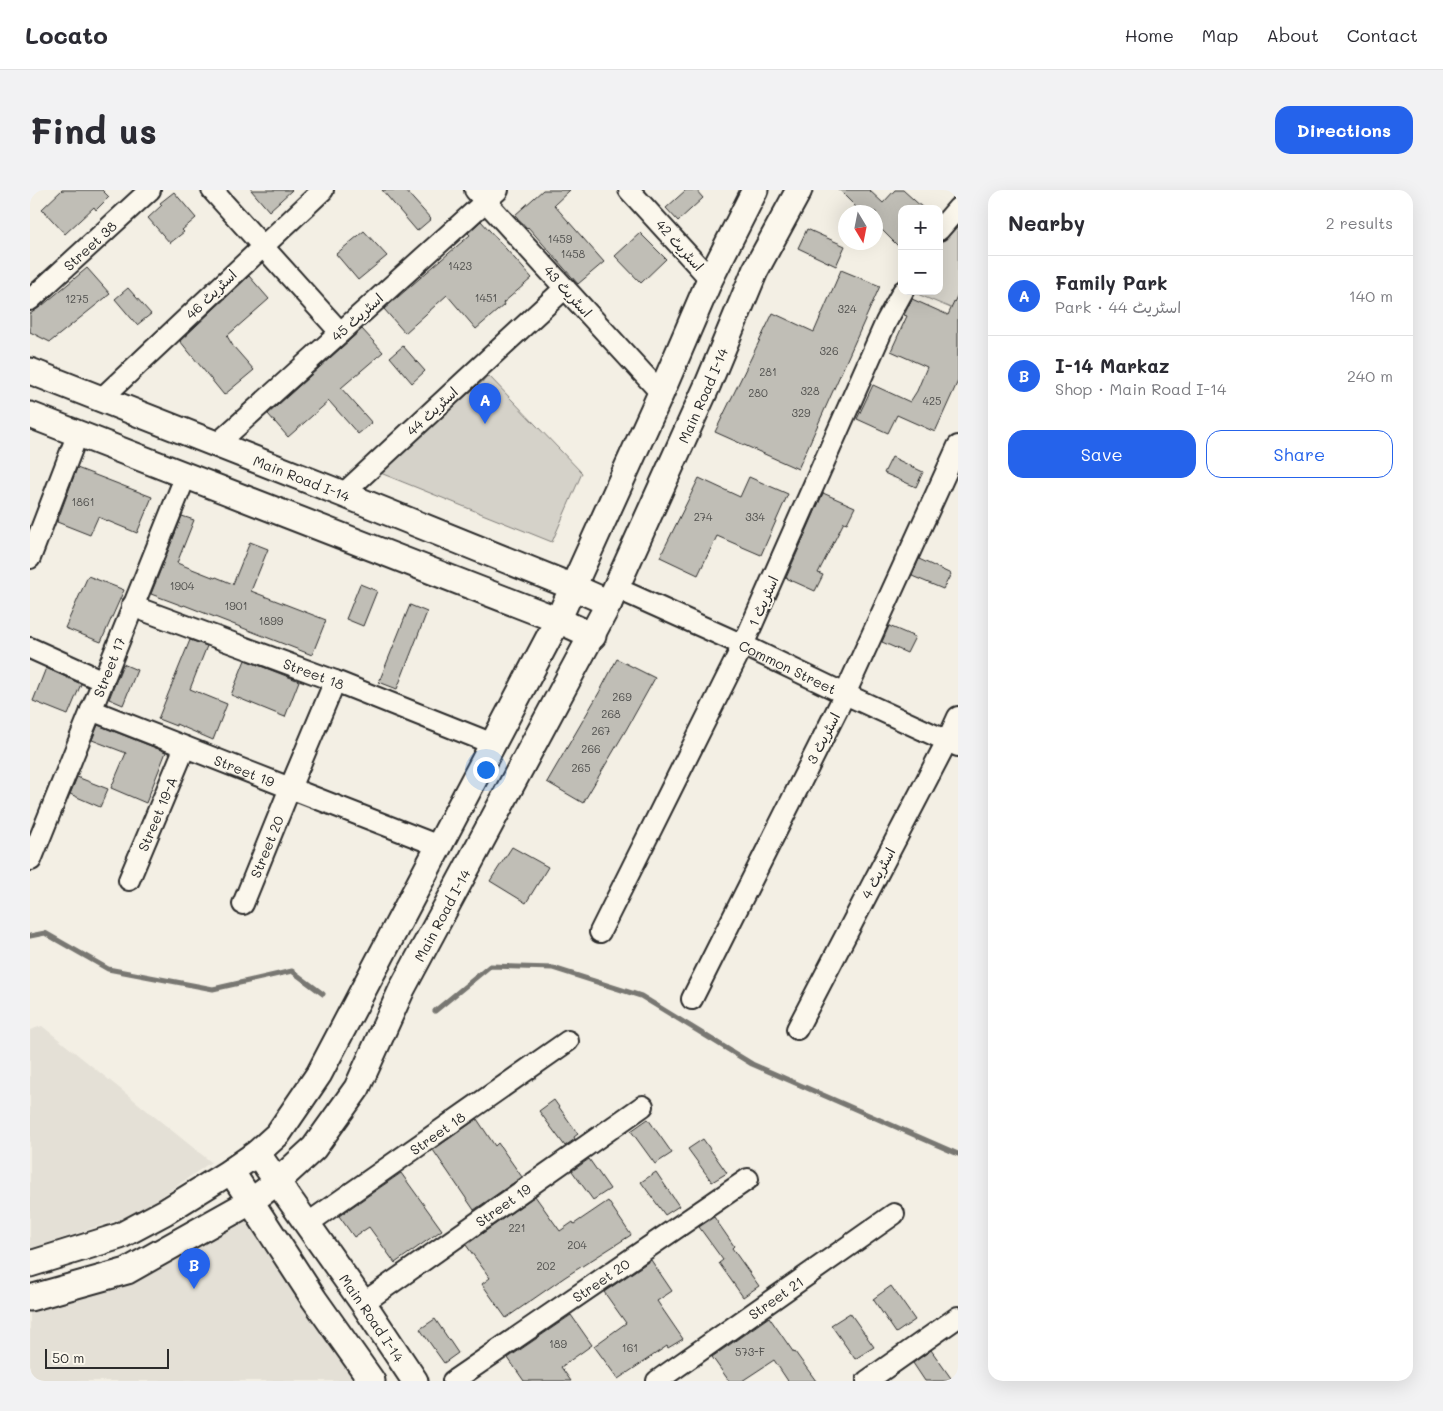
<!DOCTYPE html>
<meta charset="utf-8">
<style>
:root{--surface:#fff;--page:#f2f2f3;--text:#2b2b33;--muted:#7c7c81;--line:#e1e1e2;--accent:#2563eb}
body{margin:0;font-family:Mali,"Playpen Sans Arabic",sans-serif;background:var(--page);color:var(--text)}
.controls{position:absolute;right:15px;top:15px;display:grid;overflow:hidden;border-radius:10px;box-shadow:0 5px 20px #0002}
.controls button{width:45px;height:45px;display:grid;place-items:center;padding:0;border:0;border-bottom:1px solid var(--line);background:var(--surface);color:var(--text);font:25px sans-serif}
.compass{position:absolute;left:808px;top:15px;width:45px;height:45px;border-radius:50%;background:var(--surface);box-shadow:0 5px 20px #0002;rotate:170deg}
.scale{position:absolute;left:15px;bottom:12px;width:124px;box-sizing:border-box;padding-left:5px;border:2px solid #2b2b2b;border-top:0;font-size:14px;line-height:18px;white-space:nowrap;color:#2b2b2b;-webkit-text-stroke:4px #fbf7ec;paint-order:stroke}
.you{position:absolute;left:455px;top:579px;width:18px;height:18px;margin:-12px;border:4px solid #fff;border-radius:50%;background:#1a73e8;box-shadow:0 0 0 8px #1a73e833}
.badge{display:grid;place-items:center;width:32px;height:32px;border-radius:50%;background:var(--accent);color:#fff;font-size:16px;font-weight:700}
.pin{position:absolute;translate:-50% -41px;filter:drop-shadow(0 1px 2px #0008)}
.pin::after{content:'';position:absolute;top:26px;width:18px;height:15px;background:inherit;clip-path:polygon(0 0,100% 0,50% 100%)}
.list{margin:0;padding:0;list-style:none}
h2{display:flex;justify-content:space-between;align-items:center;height:65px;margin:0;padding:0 20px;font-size:21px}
h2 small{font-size:16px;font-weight:400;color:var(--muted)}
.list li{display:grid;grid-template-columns:32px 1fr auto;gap:15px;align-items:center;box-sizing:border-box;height:80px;padding:0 20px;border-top:1px solid var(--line)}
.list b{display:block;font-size:19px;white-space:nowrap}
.list p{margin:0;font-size:16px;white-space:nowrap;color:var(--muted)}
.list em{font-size:16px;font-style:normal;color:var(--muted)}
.actions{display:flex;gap:10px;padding:15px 20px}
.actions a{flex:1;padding:11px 0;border:1px solid var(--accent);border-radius:15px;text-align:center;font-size:18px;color:var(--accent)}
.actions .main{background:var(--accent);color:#fff}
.map{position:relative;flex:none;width:928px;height:1191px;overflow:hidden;border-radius:15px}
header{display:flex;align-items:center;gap:30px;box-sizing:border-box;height:70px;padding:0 25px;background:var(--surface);border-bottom:1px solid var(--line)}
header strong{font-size:24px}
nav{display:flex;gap:28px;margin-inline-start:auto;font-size:18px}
.intro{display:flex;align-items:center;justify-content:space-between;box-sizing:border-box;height:120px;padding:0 30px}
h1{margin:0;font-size:35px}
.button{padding:12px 22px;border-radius:15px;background:var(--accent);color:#fff;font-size:18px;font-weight:700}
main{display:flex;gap:30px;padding:0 30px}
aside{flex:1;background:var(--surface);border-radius:15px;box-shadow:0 5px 20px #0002}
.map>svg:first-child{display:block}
.built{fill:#e4e0d6}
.green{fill:#d5d2c9;stroke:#807e7a}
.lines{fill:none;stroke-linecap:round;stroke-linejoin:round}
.stream{stroke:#787772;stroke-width:5}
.building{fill:#c0beb6;stroke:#2b2b2b}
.minor-casing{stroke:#2b2b2b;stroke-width:24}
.major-casing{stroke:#2b2b2b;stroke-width:29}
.minor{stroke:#fbf7ec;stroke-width:20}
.major{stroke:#fbf7ec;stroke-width:25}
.labels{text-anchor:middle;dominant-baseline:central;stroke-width:4;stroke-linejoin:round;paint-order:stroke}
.number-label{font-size:11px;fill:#50504e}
.street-label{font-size:14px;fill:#2b2b2b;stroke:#fbf7ec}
</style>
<header>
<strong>Locato</strong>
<nav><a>Home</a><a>Map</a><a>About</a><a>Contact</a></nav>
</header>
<div class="intro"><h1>Find us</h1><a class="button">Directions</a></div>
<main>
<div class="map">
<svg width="928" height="1191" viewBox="0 0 928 1191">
<rect width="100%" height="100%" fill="#f3efe4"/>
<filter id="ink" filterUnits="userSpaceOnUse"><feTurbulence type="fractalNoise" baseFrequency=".02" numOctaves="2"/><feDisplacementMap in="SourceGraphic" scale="10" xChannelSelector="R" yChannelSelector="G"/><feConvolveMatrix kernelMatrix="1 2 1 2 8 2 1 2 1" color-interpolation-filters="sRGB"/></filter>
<g filter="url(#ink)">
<!-- built -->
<g class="built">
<polygon points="12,836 181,972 108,1023 0,1059 0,840"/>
<polygon points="218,1027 330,1191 0,1191 0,1116"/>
</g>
<!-- green -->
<g class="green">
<polygon points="928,29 928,121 880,101 909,101 909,51"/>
<polygon points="459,186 552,283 522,352 348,282"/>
</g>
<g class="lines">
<!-- stream -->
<g class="stream">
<polyline points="0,746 15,743 78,779 183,799 262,781 293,804"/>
<polyline points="405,821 460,776 523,778 611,806 722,874 928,964"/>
</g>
</g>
<!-- building -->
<g class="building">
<polygon points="32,0 72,0 79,7 66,20 64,17 35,44 12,19"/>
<polygon points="221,0 262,0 239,21"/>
<polygon points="352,0 375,0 401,29 387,41"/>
<polygon points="513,0 540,0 524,15 574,72 548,94 498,37 497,38 485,25"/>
<polygon points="656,0 666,0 673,8 648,31 636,18"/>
<polygon points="809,0 839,0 853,13 865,0 873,0 894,19 872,19 872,60 846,34 846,22 831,22"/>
<polygon points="144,2 166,28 152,40 154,42 140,53 118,28 132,15 130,13"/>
<polygon points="451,31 502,88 473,113 474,115 446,139 417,105 375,143 354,119 440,45 438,43"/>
<polygon points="777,39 815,56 806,76 768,58"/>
<polygon points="334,41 357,66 328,90 306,64"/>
<polygon points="610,43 636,69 611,93 585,66"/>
<polygon points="57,78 80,104 20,152 0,142 0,124 13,115"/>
<polygon points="811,80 850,96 768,279 685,242 743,123 784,142"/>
<polygon points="219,86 239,109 197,146 203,156 224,180 194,205 150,151"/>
<polygon points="98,98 121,124 107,135 85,109"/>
<polygon points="928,104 928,191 905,242 867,225 858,243 827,229 843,195 880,212 887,201 897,177 861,161 877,126 874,125 882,109 918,125"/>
<polygon points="332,139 353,162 311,198 342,233 328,244 299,211 258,247 238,224"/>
<polygon points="373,156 395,181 382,193 360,167"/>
<polygon points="862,267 893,282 886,297 854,283"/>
<polygon points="47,278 122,307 107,343 68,327 60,345 27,332"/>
<polygon points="719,287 758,304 731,365 687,346 668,385 630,367 669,288 710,307"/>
<polygon points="793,303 825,317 817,333 814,332 788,383 793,385 785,401 756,388"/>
<polygon points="152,326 164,330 147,373 185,388 186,387 203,394 220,352 238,359 221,401 296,430 282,465 154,415 153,416 121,404"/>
<polygon points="889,369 921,384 913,399 882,386"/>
<polygon points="58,386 94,400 71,452 35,438"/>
<polygon points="330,394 347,401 333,436 316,429"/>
<polygon points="380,415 397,422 367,499 349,492"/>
<polygon points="859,436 885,447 877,463 852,452"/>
<polygon points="160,450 177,456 160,499 197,514 183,550 146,534 146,536 128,529"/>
<polygon points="587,469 625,488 596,540 553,613 517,592 570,501"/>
<polygon points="215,470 269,491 255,527 201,505"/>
<polygon points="93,474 107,480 93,515 79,509"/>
<polygon points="16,478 51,494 38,525 3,511"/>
<polygon points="68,535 136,562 116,613 81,598 96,563 62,550"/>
<polygon points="47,587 78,599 70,617 40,604"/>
<polygon points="482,657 518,677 496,713 460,691"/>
<polygon points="524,910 548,944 544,947 545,949 535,956 509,921"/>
<polygon points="447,929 465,956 468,953 492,987 444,1020 403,960"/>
<polygon points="618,929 642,963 625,974 601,941"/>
<polygon points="673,949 697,983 682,992 658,959"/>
<polygon points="559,969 580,999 563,1010 542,981"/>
<polygon points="626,982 649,1016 635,1025 611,992"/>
<polygon points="371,983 412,1040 365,1073 339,1037 324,1047 309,1026"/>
<polygon points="505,1006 530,1041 543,1032 544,1034 578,1011 601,1045 535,1087 476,1128 452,1094 460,1088 436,1055"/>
<polygon points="684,1027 704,1056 702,1058 729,1096 713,1107 689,1073 693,1070 669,1037"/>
<polygon points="621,1070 642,1101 627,1111 653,1149 638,1158 637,1156 588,1189 564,1156 596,1133 574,1102"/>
<polygon points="861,1096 885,1130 866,1143 843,1109"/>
<polygon points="820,1123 844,1157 825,1169 801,1135"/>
<polygon points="541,1125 562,1155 531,1177 541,1191 494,1191 478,1168"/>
<polygon points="739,1127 764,1163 765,1162 786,1191 758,1191 744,1170 712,1191 699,1191 682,1167"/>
<polygon points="405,1129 428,1163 414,1173 390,1139"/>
<polygon points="901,1160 923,1191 895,1191 883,1173"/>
</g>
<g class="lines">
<defs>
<g id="minor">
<polyline points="182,0 310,142"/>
<polyline points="445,0 631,203"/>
<polyline points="599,0 680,89"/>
<polyline points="909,40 928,18"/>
<path id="s1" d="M0,110L120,0"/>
<polyline points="71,209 293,0"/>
<polyline points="186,255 468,0"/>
<polyline points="313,304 535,98"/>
<polyline points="0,368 48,243"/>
<path id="s2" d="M586,398L713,455L815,504L928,556"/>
<path id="s3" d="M102,416L305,491L463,554"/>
<polyline points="0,458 73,491"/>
<path id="s4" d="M61,520L260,598L305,491"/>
<path id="s5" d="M1,670L156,285"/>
<path id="s6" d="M99,690L155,557"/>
<path id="s7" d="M213,714L260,598L409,656"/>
<polyline points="570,742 713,455 856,132 873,101"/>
<polyline points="662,809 815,504 928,256"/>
<polyline points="767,839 917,551 928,527"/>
<path id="s8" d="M277,1034L538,851"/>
<path id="s9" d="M333,1113L613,916"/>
<path id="s10" d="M423,1191L718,989"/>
<path id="s11" d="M627,1191L864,1024"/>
<polyline points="837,1191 928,1127"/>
</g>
<g id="major">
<path id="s12" d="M0,181L313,304L543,397L579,413"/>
<polyline points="0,225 528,430 563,446"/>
<path id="s13" d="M227,963L333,1113L385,1191"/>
<polyline points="201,981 284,1109 342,1191"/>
<polyline points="0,1074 90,1046 135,1022 201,981 227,963 248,944 289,884 528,430 631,203 680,89 725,0"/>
<path id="s14" d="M0,1108L97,1081L220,1012L247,992L284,958L327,898L372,799L579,413L678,194L725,81L769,0"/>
</g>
</defs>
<!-- minor casing -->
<use href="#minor" class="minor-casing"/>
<!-- major casing -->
<use href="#major" class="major-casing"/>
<!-- minor -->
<use href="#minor" class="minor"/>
<!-- major -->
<use href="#major" class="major"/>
</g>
</g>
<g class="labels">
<!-- number labels -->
<g class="number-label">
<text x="530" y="48">1459</text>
<text x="543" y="63">1458</text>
<text x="430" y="75">1423</text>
<text x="456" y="107">1451</text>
<text x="47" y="108">1275</text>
<text x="817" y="118">324</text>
<text x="799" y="160">326</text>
<text x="738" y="181">281</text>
<text x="780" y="200">328</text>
<text x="728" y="202">280</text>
<text x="902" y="210">425</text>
<text x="771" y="222">329</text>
<text x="53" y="311">1861</text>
<text x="673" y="326">274</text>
<text x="725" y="326">334</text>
<text x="152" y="395">1904</text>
<text x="206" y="415">1901</text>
<text x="241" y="430">1899</text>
<text x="592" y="506">269</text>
<text x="581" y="523">268</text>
<text x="571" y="540">267</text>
<text x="561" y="558">266</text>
<text x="551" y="577">265</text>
<text x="487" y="1037">221</text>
<text x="547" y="1054">204</text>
<text x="516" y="1075">202</text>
<text x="528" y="1153">189</text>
<text x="600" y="1157">161</text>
<text x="720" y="1161">573-F</text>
</g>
<!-- street labels -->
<g class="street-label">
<text stroke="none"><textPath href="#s1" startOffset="81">Street 38</textPath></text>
<text transform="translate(650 55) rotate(48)">اسٹریٹ 42</text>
<text transform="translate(538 101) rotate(48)">اسٹریٹ 43</text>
<text transform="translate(181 104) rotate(-44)">اسٹریٹ 46</text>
<text transform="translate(327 127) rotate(-42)">اسٹریٹ 45</text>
<text stroke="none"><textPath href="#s14" startOffset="1174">Main Road I-14</textPath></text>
<text transform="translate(402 221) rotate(-43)">اسٹریٹ 44</text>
<text stroke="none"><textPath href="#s12" startOffset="292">Main Road I-14</textPath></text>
<text transform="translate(733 411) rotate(-66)">اسٹریٹ 1</text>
<text stroke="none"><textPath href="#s2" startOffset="189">Common Street</textPath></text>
<text stroke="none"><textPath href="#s5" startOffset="208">Street 17</textPath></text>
<text stroke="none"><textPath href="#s3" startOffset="194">Street 18</textPath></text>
<text transform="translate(793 548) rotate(-63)">اسٹریٹ 3</text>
<text stroke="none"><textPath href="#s4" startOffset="165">Street 19</textPath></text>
<text stroke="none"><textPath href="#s6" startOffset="72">Street 19-A</textPath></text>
<text stroke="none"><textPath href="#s7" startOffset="62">Street 20</textPath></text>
<text transform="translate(848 683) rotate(-62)">اسٹریٹ 4</text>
<text stroke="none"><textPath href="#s14" startOffset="592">Main Road I-14</textPath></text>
<text stroke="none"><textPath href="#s8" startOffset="159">Street 18</textPath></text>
<text stroke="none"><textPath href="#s9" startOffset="171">Street 19</textPath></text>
<text stroke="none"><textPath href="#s10" startOffset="179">Street 20</textPath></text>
<text stroke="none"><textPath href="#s11" startOffset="145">Street 21</textPath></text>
<text stroke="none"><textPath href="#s13" startOffset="201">Main Road I-14</textPath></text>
</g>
</g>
</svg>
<div class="controls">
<button>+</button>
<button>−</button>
</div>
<svg class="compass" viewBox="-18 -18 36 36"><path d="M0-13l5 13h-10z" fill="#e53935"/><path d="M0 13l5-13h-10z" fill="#7c7c81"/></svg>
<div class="scale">50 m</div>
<div class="you"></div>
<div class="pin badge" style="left:455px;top:234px">A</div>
<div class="pin badge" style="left:164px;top:1099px">B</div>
</div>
<aside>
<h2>Nearby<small>2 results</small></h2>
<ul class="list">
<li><span class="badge">A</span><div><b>Family Park</b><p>Park · اسٹریٹ 44</p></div><em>140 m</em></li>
<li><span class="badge">B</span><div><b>I-14 Markaz</b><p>Shop · Main Road I-14</p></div><em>240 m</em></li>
</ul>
<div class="actions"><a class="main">Save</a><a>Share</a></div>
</aside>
</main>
